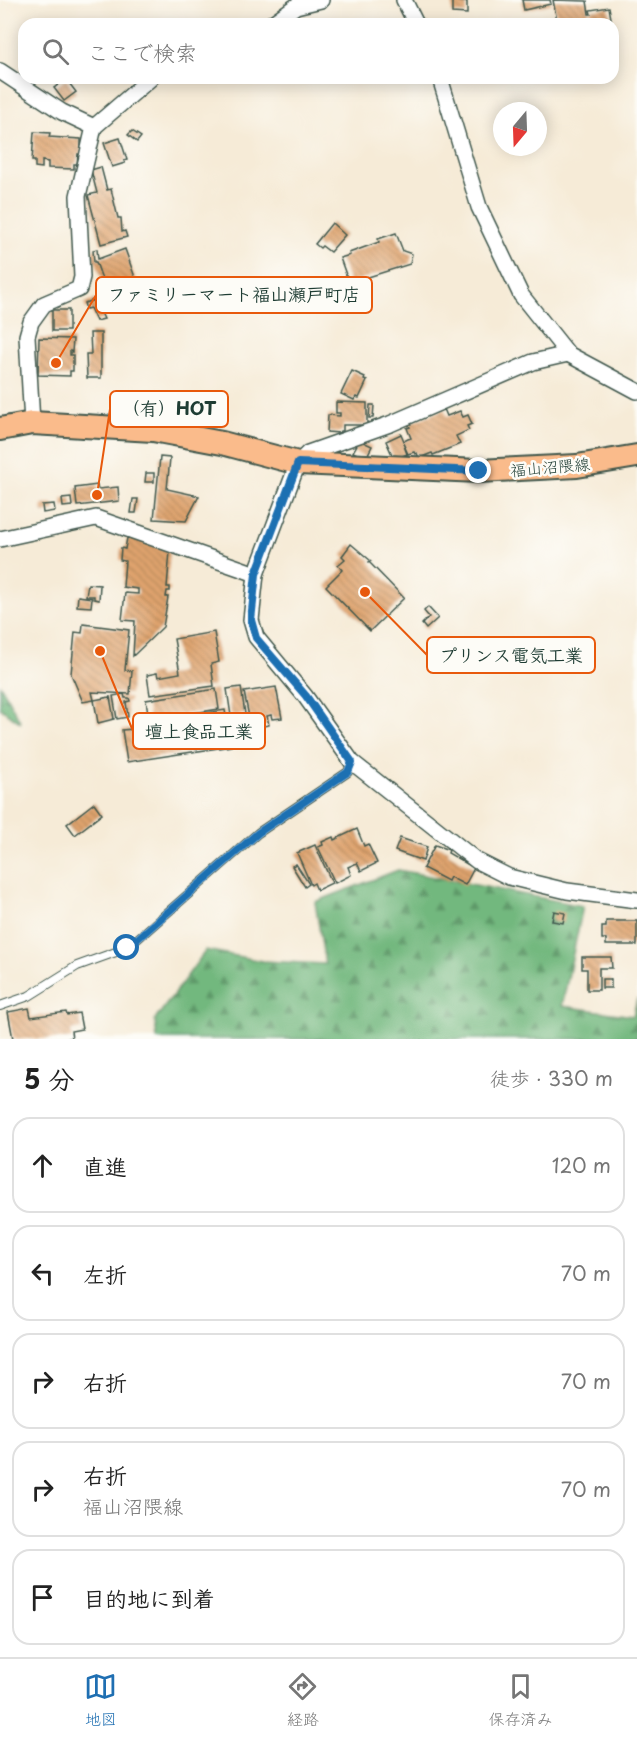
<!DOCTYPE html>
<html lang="ja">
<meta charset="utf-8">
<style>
:root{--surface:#fff;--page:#f6f6f6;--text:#222;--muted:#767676;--line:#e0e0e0;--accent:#1f6fb2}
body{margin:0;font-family:"Playpen Sans","Klee One",sans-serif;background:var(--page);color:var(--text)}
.compass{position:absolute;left:493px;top:102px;width:54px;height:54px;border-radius:50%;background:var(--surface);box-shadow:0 3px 15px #0003;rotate:199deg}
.stop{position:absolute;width:18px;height:18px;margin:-14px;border:4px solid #1f6fb2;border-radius:50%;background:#fff}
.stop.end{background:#1f6fb2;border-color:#fff;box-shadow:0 2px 6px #0008}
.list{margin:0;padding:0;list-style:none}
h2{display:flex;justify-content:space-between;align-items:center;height:78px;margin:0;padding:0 24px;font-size:26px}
h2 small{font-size:20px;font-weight:400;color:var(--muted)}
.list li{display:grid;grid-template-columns:39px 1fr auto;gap:18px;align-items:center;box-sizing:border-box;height:96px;margin:0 12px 12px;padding:0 12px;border:2px solid var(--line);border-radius:18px}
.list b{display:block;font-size:22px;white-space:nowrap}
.list p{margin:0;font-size:20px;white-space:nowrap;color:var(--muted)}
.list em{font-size:20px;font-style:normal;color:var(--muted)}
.icon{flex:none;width:33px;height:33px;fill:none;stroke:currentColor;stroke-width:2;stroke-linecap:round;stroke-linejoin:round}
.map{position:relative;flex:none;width:637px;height:1039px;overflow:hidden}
.search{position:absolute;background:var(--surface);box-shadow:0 3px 15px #0003;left:18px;right:18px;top:18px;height:66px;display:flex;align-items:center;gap:15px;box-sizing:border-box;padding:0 21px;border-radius:18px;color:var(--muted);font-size:22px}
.sheet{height:618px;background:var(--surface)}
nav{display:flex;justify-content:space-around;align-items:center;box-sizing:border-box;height:84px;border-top:2px solid var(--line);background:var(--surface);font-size:16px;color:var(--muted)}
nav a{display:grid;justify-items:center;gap:3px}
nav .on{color:var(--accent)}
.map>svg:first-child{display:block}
.forest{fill:url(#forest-firs);stroke:#487a59;stroke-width:1.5}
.building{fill:url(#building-back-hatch)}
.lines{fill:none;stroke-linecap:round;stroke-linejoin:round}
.lane-casing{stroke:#3f574c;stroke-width:10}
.street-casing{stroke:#3f574c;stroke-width:18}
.primary-casing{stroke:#3f574c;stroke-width:26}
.lane{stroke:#fff;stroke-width:8}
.street{stroke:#fff;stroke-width:15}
.primary{stroke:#fabb8b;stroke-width:22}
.route{stroke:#1f6fb2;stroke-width:8}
.labels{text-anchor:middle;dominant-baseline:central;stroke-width:5;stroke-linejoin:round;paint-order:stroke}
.street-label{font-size:16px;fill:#1f3d34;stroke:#fdfcf7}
.leader{fill:none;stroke:#e8590c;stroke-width:2}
.callout-dot{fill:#e8590c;stroke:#fdfcf7;stroke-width:2}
.callout{fill:#fdfcf7;stroke:#e8590c;stroke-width:2}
.callout-label{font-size:18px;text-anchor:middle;font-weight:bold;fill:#1f3d34}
</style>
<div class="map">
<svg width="637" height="1039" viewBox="0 0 637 1039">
<defs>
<pattern id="forest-firs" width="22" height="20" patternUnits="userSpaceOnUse" patternTransform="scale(1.5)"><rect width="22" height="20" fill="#72b87e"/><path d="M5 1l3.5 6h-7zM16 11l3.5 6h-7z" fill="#5d9768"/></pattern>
<pattern id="building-back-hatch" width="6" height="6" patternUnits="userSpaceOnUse" patternTransform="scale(1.5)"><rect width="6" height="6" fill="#dfa36d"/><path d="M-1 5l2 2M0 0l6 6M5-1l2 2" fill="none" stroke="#b4865a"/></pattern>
</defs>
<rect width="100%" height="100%" fill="#fdfcf7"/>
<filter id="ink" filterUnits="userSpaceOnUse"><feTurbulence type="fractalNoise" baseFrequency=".0167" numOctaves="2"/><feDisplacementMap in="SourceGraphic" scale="12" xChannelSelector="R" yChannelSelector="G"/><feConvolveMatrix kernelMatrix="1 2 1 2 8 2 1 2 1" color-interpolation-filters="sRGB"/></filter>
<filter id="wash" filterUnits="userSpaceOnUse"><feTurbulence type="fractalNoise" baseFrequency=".008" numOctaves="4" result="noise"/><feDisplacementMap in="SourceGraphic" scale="24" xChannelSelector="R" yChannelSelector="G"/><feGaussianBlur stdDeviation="1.35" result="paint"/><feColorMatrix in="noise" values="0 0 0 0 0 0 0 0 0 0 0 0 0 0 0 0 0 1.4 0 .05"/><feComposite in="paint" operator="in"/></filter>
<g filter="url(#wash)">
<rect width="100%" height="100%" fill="#f6ebd7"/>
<!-- forest -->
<g class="forest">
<polygon points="0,684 21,723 0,708"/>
<polygon points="398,870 583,906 562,1006 633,1016 637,999 637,1039 157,1039 155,1020 206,950 262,961 325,964 315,902"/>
</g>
<g id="blocks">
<!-- building -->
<g class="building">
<polygon points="522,0 550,0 551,4 524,10"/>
<polygon points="553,0 587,1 589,14 591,14 590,10 609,7 612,24 566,24 576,20 557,21"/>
<polygon points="452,1 467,2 467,14 452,13"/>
<polygon points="66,79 76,92 64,101 54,88"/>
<polygon points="132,131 141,137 137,142 128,135"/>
<polygon points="34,132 50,133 49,137 81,139 81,155 78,154 77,164 74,164 74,169 48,168 48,162 42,161 42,168 35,167 35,161 32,161"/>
<polygon points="120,138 127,160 124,161 125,163 112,167 104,143"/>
<polygon points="101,167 107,190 111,189 118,218 121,218 122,232 125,231 127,237 101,244 88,195 97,193 91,170"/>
<polygon points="332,223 345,235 330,252 322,246 320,248 315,244"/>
<polygon points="396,233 403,251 412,254 410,264 349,283 340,258 350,255 349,253 379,242 378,239"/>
<polygon points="97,249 98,259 125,249 138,286 108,296 96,262 94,262 93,250"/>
<polygon points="95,300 104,319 96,321 90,308 86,309 84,303"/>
<rect x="52" y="310" width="17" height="21"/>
<polygon points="90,333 101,333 101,378 87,378 86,354 91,354"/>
<polygon points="39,338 73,339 72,352 70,351 70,355 73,355 73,371 70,371 70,376 38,375"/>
<polygon points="352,371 365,377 364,380 367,381 359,398 356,397 354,400 341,394"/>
<polygon points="336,402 367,403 367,425 343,425 343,431 340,431 339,433 327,432 328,415 340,416 340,413 336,413"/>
<polygon points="370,405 374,405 373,418 369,418"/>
<polygon points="444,409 447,416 460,411 463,417 468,415 472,424 467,426 469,430 456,436 460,444 433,455 432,453 419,458 417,453 415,454 414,452 408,454 403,443 407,454 394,459 386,441 401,434 404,441 408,439 411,438 407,428 410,427 408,424"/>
<polygon points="361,441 372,446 366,458 353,452 358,443"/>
<polygon points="160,457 170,458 167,489 199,496 186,521 154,519"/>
<polygon points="146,473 154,473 154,482 145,482"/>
<polygon points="97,485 98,489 118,487 119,501 77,506 75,488"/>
<polygon points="71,498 72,506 63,507 62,499"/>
<polygon points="133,499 138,499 136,513 131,513"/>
<polygon points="54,504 55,511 43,513 42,505"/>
<polygon points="127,538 138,539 170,551 167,587 170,587 170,591 167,591 166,597 168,597 163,627 133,656 135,621 122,620 125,593 138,594 138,589 123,587 125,561 120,560 121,548 125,549"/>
<polygon points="351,544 371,561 369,562 404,598 370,631 326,586 342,570 338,565 345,559 342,556"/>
<polygon points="88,584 100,585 99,600 94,599 94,596 86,596"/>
<polygon points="78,596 92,598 91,607 77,606"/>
<polygon points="428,607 438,618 426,629 422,624 429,617 424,611"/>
<polygon points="83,624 129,630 125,670 132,671 130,694 92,692 94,700 83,702 71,674 75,632 82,633"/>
<polygon points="214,632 219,662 211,664 214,686 150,695 147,675 157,673 158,677 180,673 174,639"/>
<polygon points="241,687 245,714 231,716 227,689"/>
<polygon points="276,687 282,718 272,719 271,715 267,716 269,725 247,729 245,717 249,717 244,692"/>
<polygon points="216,689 219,709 149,720 146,700"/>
<polygon points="124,694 125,698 129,698 130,701 126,702 128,717 117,719 113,696"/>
<polygon points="110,697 114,719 98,723 94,700"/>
<polygon points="225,710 231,746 127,762 122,730 133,729 133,725"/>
<polygon points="94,803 102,814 75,835 67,824"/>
<polygon points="357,829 364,846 368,844 377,863 361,871 357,863 348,867 351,875 335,883 318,847 323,845 322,842 333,837 334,840"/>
<polygon points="400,838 427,847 423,861 395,851"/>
<polygon points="315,845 332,883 317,890 314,883 311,885 297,853"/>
<polygon points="435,845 449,850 448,853 474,868 465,885 450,877 448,881 423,868"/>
<polygon points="296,864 309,884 305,887 292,866"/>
<polygon points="554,911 565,913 563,923 552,921"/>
<polygon points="606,921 637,921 637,945 606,945 606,939 602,939 602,927 606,927"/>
<polygon points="582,957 611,957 612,968 599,968 599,990 587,990 587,969 582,969"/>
<rect x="602" y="979" width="9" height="9"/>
<polygon points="29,1008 31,1017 66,1012 67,1015 79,1013 82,1029 71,1031 72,1038 65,1039 13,1039 8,1012"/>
</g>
</g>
</g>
<g filter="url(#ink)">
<use href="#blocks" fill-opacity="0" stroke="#3f574c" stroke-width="1.5"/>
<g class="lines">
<defs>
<polyline id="lane" points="0,1006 29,996 77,966 127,948 258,833 348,772 352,762"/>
<g id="street">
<polyline points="404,0 416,24"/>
<polyline points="271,24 296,6 321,0"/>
<polyline points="0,71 62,112 94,127 78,196 82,277 79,289 44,304 31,322 27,336 32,423"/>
<polyline points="440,78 479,207 521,295 568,354 637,391"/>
<polyline points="94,127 151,78"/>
<polyline points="568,354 533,362 390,424 308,453 298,463 256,574 251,620 256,637 305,696 352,762 477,861 509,877 567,891 637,900"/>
<polyline points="0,539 96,518 256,574"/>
</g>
<polyline id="primary" points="0,429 32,423 153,430 222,443 298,463 479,471 577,466 637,456"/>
</defs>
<!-- lane casing -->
<use href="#lane" class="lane-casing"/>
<!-- street casing -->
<use href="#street" class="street-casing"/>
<!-- primary casing -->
<use href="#primary" class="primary-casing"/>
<!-- lane -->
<use href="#lane" class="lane"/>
<!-- street -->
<use href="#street" class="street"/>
<!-- primary -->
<use href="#primary" class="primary"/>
</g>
</g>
<g class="lines" filter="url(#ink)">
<!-- route -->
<polyline class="route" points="127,948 258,833 348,772 352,762 306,696 256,638 251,620 256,574 298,463 479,471"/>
</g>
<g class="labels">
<!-- street labels -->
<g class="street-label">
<text transform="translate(550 466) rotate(-5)">福山沼隈線</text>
</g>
</g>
<!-- callouts -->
<path class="leader" d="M56 363L96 295M97 495L110 409M365 592L427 655M100 651L133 731"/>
<g class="callout-dot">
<circle cx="56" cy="363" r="6"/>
<circle cx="97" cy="495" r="6"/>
<circle cx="365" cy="592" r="6"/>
<circle cx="100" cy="651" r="6"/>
</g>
<g class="callout">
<rect x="96" y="277" width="276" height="36" rx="6"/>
<rect x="110" y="391" width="118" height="36" rx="6"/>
<rect x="427" y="637" width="168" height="36" rx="6"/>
<rect x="133" y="713" width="132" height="36" rx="6"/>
</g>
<g class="callout-label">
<text x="234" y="301">ファミリーマート福山瀬戸町店</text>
<text x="169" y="415">（有）HOT</text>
<text x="511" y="662">プリンス電気工業</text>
<text x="199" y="738">壇上食品工業</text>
</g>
</svg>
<svg class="compass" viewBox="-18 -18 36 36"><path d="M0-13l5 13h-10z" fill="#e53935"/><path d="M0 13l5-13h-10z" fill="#767676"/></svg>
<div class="stop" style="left:127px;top:948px"></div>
<div class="stop end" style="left:479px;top:471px"></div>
<div class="search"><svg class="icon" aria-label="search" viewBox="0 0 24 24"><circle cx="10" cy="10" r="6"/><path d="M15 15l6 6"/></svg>ここで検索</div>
</div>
<section class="sheet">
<h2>5 分<small>徒歩 · 330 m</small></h2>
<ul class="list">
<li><svg class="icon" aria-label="ahead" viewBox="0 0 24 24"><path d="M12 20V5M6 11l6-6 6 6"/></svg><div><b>直進</b></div><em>120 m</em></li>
<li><svg class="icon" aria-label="left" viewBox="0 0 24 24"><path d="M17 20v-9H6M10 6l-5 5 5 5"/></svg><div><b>左折</b></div><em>70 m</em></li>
<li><svg class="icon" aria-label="right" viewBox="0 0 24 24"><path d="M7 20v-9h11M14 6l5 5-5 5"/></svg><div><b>右折</b></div><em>70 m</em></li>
<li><svg class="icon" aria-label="right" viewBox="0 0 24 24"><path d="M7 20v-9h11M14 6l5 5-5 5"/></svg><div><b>右折</b><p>福山沼隈線</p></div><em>70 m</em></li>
<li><svg class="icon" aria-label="arrive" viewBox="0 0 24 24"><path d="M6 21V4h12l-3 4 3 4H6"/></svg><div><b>目的地に到着</b></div></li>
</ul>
</section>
<nav>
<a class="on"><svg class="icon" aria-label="map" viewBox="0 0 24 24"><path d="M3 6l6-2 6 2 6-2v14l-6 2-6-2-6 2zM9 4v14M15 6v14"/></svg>地図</a>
<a><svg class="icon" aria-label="directions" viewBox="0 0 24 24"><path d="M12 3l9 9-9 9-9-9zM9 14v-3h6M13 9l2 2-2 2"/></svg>経路</a>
<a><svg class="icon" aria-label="saved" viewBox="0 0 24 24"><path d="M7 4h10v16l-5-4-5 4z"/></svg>保存済み</a>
</nav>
